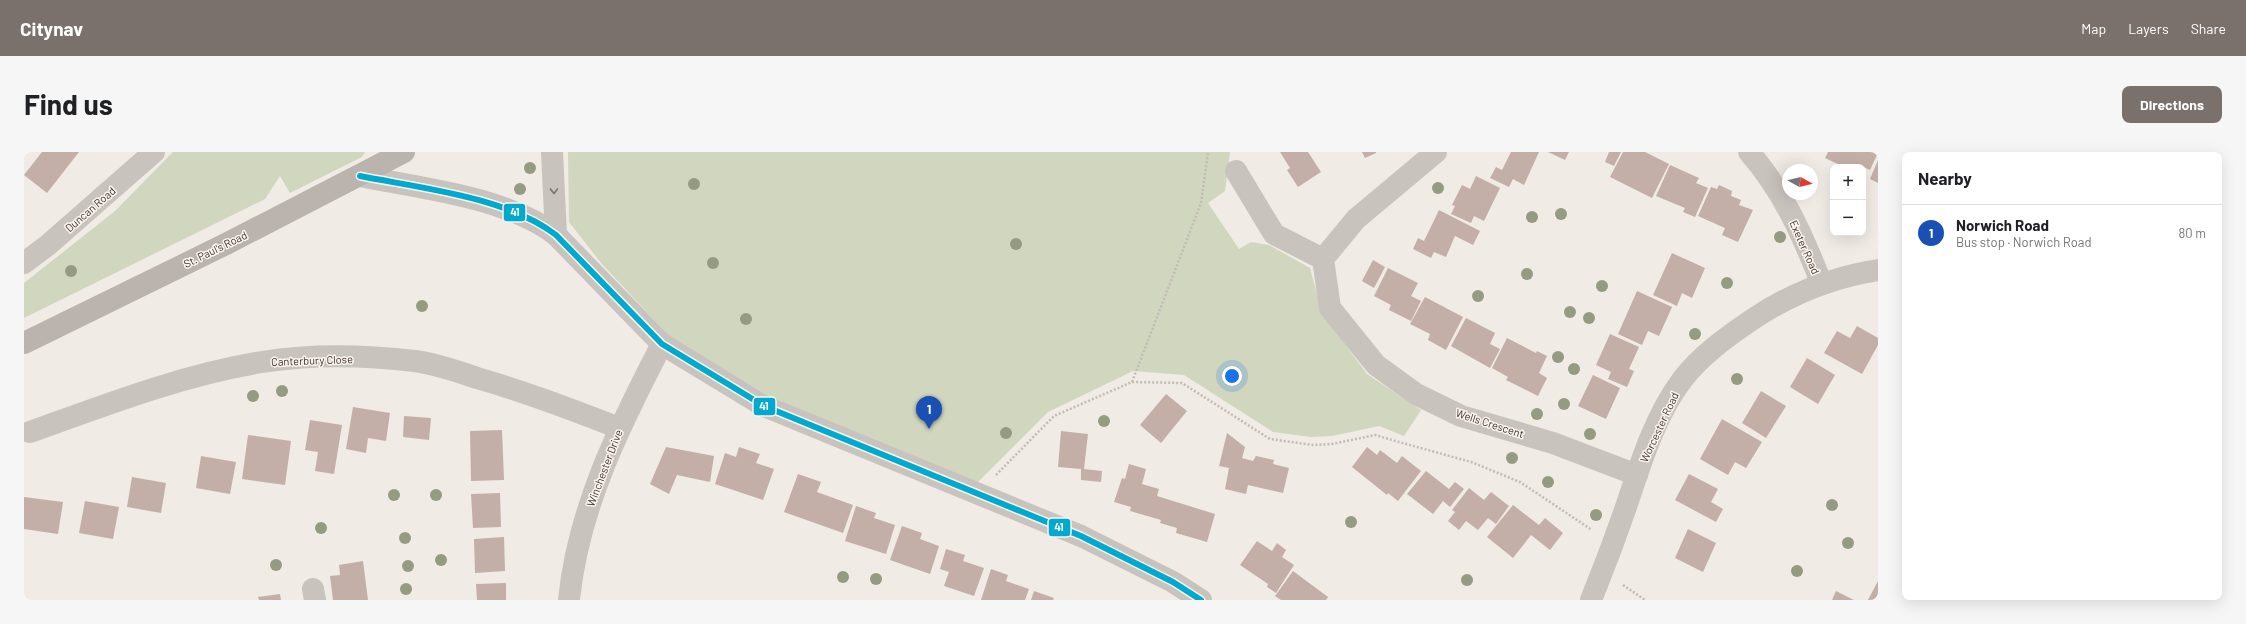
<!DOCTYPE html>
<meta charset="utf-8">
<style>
:root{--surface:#fff;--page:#f6f6f6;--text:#202124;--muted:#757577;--line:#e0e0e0;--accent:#7a716c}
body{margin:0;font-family:Barlow,sans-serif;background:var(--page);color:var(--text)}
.controls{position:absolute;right:12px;top:12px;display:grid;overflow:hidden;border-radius:8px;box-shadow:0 4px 16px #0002}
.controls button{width:36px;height:36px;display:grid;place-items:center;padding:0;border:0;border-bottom:1px solid var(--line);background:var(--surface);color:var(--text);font:20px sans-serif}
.compass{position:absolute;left:1758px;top:12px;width:36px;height:36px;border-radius:50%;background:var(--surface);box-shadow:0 4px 16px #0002;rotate:98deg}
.you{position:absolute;left:1208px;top:224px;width:14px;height:14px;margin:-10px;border:3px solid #fff;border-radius:50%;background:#1a73e8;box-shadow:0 0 0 6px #1a73e833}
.badge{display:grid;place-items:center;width:26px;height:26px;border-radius:50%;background:var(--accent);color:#fff;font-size:13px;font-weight:700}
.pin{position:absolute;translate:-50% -33px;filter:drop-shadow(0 1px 2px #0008)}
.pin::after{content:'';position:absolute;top:21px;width:14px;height:12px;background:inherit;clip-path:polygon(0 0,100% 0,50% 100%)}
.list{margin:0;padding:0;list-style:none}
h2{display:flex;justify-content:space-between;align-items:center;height:52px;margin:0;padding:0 16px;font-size:17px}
h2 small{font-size:13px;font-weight:400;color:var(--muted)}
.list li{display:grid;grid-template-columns:26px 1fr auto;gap:12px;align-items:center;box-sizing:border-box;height:56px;padding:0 16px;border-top:1px solid var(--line)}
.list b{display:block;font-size:15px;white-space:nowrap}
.list p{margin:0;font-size:13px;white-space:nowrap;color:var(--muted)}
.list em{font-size:13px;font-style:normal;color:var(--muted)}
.map{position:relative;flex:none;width:1854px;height:448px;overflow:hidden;border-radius:8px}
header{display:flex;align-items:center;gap:24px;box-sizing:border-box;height:56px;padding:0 20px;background:var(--accent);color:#fff}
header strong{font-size:19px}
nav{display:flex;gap:22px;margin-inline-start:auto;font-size:14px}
.intro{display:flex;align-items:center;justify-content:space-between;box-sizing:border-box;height:96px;padding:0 24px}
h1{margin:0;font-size:28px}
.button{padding:10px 18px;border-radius:8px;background:var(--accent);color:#fff;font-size:14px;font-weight:700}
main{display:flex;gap:24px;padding:0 24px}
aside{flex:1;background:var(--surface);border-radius:8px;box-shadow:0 4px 16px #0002}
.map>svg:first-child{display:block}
.green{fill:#d1d6bf}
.building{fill:#c3afa7}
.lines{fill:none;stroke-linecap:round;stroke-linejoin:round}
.path{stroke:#c2bbb6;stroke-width:2.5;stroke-dasharray:2 2;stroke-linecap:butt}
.minor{stroke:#c9c3be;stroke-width:22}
.secondary{stroke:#bab3ae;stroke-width:22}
.bus-1-casing{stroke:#fbf5ee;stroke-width:9}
.bus-1{stroke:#00a9ce;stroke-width:6}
.tree{fill:#959b80}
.oneway{stroke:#7b726d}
.labels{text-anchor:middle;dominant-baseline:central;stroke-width:3;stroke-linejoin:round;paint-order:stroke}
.street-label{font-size:11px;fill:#3b302b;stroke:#fbf5ee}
.line-badge{stroke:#fbf5ee;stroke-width:1.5}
.badge-label{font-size:11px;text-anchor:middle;font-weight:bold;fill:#fff}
</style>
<header>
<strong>Citynav</strong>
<nav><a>Map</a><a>Layers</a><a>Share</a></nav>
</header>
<div class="intro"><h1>Find us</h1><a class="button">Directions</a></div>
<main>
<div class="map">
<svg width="1854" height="448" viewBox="0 0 1854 448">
<rect width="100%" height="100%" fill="#f0ebe5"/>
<!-- green -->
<g class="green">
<polygon points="149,0 341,0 338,5 266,41 256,24 241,47 0,166 0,131 91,59"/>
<polygon points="544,0 1206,0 1201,39 1184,51 1215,97 1227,90 1245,93 1286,116 1298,161 1343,222 1397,258 1380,284 1355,274 1308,284 1287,285 1249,280 1160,223 1109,219 1024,260 953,331 745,244 646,185 577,111 545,70"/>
</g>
<!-- building -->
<g class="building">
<polygon points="18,0 55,0 23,41 0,23"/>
<polygon points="1256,0 1284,0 1297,20 1274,35 1263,18 1266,16"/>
<polygon points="1338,0 1352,0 1352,1 1341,6"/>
<polygon points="1487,0 1515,0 1500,33 1489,27 1485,35 1466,26 1472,15 1478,18"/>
<polygon points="1524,0 1545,0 1541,8"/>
<polygon points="1585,0 1597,0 1590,14 1581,10"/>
<polygon points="1599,0 1621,0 1645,12 1628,46 1586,25"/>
<polygon points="1804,0 1854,0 1854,1 1846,18 1833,12 1831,15 1820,15 1801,6"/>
<polygon points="1854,8 1854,31 1846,27"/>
<polygon points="1646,13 1675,26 1672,31 1684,36 1671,65 1659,60 1661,56 1632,44"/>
<polygon points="1452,24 1476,36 1460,69 1450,64 1447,71 1427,62 1431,54 1428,53 1438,33 1446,37"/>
<polygon points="1695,33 1708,39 1707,44 1717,48 1715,53 1729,58 1714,90 1698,83 1701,76 1674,64 1687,35 1693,37"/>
<polygon points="1415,58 1456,79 1449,93 1431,84 1422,105 1410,100 1407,106 1389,97 1394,86 1400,89"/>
<polygon points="1648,101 1681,116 1668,146 1658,141 1653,154 1629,143"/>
<polygon points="1349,108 1361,115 1350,136 1338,129"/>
<polygon points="1364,116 1394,131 1387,144 1397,149 1387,169 1365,158 1367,153 1350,144"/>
<polygon points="1613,139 1648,155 1635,184 1624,179 1618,193 1594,182"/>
<polygon points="1401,145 1439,165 1422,198 1404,188 1406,182 1386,172"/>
<polygon points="1442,166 1471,181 1466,192 1476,197 1466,216 1427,194"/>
<polygon points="1833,174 1854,186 1854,193 1838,222 1800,201 1813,179 1826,186"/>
<polygon points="1586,182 1615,195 1605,217 1610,219 1603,235 1584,227 1587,220 1572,213"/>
<polygon points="1483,186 1512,201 1513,199 1523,204 1515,221 1523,226 1514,244 1482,228 1484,225 1468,216"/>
<polygon points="1783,206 1811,223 1794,252 1766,235"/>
<polygon points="1569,223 1596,236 1582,267 1554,254"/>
<polygon points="1737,239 1762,254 1742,286 1718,271"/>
<polygon points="1142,242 1163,259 1137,291 1116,273"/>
<polygon points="329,255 366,261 362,289 344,286 342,301 322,297"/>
<polygon points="380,264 407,266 405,288 379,285"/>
<polygon points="1698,267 1738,290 1722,316 1711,310 1704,323 1676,307"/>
<polygon points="286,268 318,273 310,322 291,319 294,300 281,298"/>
<polygon points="478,278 480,328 447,329 446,279"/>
<polygon points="1037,279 1064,282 1060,317 1078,319 1077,330 1057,328 1057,317 1034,315"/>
<polygon points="1203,281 1221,295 1218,306 1229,309 1232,304 1250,308 1249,312 1265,316 1259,341 1224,333 1222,342 1201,337 1205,316 1195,314"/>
<polygon points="224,283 267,289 261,333 218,327"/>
<polygon points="642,295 690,304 686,330 653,323 645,342 626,332"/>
<polygon points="715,295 736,302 732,311 750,317 739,348 691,332 701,301 712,305"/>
<polygon points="1343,295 1353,303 1356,298 1373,311 1378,304 1397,319 1374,349 1364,341 1363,343 1328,315"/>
<polygon points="177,304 212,310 206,342 172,336"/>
<polygon points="1105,312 1122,317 1118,332 1135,337 1133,344 1191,362 1183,390 1152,381 1153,376 1136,371 1137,368 1106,359 1107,355 1090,350 1098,326 1101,327"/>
<polygon points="1402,319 1425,337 1431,330 1440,337 1426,355 1419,349 1409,362 1383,342"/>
<polygon points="774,322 797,330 793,340 829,353 819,381 760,360"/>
<polygon points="1665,322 1694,337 1687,350 1699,357 1692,370 1651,348"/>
<polygon points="108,325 142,331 137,361 103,355"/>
<polygon points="1445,336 1460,348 1467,340 1485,354 1472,372 1464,366 1454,378 1442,369 1435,378 1424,369 1431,360 1428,358"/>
<polygon points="476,341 477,375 449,376 447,342"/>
<polygon points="0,345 39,350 34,382 0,377"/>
<polygon points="61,349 95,355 89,387 55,381"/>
<polygon points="1489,353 1515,373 1521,366 1539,381 1526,398 1507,383 1489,406 1463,385"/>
<polygon points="832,354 852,361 850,366 871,373 862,402 821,389"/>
<polygon points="878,374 898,381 896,387 915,394 906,422 866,408"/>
<polygon points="1664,377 1692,391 1679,420 1651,406"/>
<polygon points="480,385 481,419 451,421 450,387"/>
<polygon points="1233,389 1248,399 1253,391 1262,398 1258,405 1270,413 1252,441 1243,435 1244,432 1216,413"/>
<polygon points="922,397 941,403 939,409 960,416 950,444 920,434 925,420 916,417"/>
<polygon points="339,409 344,448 309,448 306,424 316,423 315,413"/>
<polygon points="967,417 984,423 982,429 1005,437 1001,448 957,448"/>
<polygon points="1269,419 1304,445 1302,448 1257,448 1251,444"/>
<polygon points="1854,429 1854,448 1844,448"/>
<polygon points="482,431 482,448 453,448 452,432"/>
<polygon points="1010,439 1030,446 1029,448 1007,448"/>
<polygon points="1812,439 1830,448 1808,448"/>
<polygon points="256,442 257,448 235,448 234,445"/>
</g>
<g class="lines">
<!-- path -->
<g class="path">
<polyline points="1108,230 1177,51 1184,0"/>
<polyline points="972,323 1030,264 1108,230 1158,231 1246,287 1289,293 1308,292 1351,283 1375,290 1447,310 1496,330 1568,378"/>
<polyline points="1599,433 1621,448"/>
</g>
<!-- minor -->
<g class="minor">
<polyline points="528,0 532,83"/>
<polyline points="1412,0 1332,67 1299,107 1306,156 1352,213 1392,242 1437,264 1529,291 1613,323"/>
<path d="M1725,0C1759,39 1778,82 1797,130"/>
<polyline points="1212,19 1250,82 1299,107"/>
<path d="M336,24C396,36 483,45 532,83L638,192L740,254L1057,384L1149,430L1177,448"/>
<polyline points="0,111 24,93 130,0"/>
<path d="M6,280C81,253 158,223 238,210C287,202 341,203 391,209C412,212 433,219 453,226C502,240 547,257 595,276"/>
<polyline points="289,437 291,448"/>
<path d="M545,448C554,356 596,273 638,192"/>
<path d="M1567,448C1580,416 1592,384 1603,352C1617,310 1631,264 1658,228C1677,203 1704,184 1729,167C1768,141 1808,125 1854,118"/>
</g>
<!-- secondary -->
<polyline class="secondary" points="0,191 202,92 380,0"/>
<defs>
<path id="bus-1" d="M336,24C396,36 483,45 532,83L638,192L740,254L1057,384L1149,430L1177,448"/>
</defs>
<!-- bus-1 casing -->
<use href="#bus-1" class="bus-1-casing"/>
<!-- bus-1 -->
<use href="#bus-1" class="bus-1"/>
</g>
<!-- trees -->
<g class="tree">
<circle cx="506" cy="16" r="6"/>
<circle cx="670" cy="32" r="6"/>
<circle cx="1414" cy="36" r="6"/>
<circle cx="496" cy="37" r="6"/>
<circle cx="1537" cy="62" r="6"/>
<circle cx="1508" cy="65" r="6"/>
<circle cx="1756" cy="85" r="6"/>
<circle cx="992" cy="92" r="6"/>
<circle cx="689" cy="111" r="6"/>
<circle cx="47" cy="119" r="6"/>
<circle cx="1503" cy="122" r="6"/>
<circle cx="1703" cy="131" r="6"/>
<circle cx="1578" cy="134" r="6"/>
<circle cx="1454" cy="144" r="6"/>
<circle cx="398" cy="154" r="6"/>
<circle cx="1546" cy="160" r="6"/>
<circle cx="1565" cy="166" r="6"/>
<circle cx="722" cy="167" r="6"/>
<circle cx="1671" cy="182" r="6"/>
<circle cx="1534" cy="205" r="6"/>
<circle cx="1550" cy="217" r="6"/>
<circle cx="1713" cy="227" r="6"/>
<circle cx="258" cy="239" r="6"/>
<circle cx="229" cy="244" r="6"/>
<circle cx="1540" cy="252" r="6"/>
<circle cx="1513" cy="262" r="6"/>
<circle cx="1080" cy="269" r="6"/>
<circle cx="982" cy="281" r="6"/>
<circle cx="1566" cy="282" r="6"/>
<circle cx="1488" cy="306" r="6"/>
<circle cx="1524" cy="330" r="6"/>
<circle cx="370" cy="343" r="6"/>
<circle cx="412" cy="343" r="6"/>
<circle cx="1808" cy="353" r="6"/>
<circle cx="1572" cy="363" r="6"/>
<circle cx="1327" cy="370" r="6"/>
<circle cx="297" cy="376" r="6"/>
<circle cx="381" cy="386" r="6"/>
<circle cx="1824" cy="391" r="6"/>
<circle cx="417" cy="408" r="6"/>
<circle cx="252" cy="413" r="6"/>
<circle cx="384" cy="414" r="6"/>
<circle cx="1773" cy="419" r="6"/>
<circle cx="819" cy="425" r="6"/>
<circle cx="852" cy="427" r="6"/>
<circle cx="1443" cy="428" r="6"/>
<circle cx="382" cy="437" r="6"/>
</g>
<!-- one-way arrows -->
<defs><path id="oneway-chevron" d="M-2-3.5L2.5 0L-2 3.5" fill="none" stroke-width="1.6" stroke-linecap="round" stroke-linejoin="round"/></defs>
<use class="oneway" href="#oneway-chevron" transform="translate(530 39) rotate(88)"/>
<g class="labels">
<!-- street labels -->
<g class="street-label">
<text transform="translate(66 57) rotate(-41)">Duncan Road</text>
<text transform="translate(1781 95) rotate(66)">Exeter Road</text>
<text transform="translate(191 97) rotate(-26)">St. Paul's Road</text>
<text transform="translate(288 208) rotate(-2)">Canterbury Close</text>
<text transform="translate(1466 271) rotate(18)">Wells Crescent</text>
<text transform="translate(1635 275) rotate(-65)">Worcester Road</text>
<text transform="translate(580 316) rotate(-69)">Winchester Drive</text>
</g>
</g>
<g class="line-badge">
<rect x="479" y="51" width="23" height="19" rx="4" fill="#00a9ce"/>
<rect x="729" y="245" width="23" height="19" rx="4" fill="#00a9ce"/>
<rect x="1024" y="366" width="23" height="19" rx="4" fill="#00a9ce"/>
</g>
<g class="badge-label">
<text x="491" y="64">41</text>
<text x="740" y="258">41</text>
<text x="1035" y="379">41</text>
</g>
</svg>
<div class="controls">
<button>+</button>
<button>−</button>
</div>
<svg class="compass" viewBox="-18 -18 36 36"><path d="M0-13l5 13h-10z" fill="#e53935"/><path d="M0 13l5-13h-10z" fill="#757577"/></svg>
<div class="you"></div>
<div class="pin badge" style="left:905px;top:277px;background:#1a4fb4">1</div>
</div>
<aside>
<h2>Nearby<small></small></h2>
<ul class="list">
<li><span class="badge" style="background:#1a4fb4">1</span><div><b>Norwich Road</b><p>Bus stop · Norwich Road</p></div><em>80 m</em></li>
</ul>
</aside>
</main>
